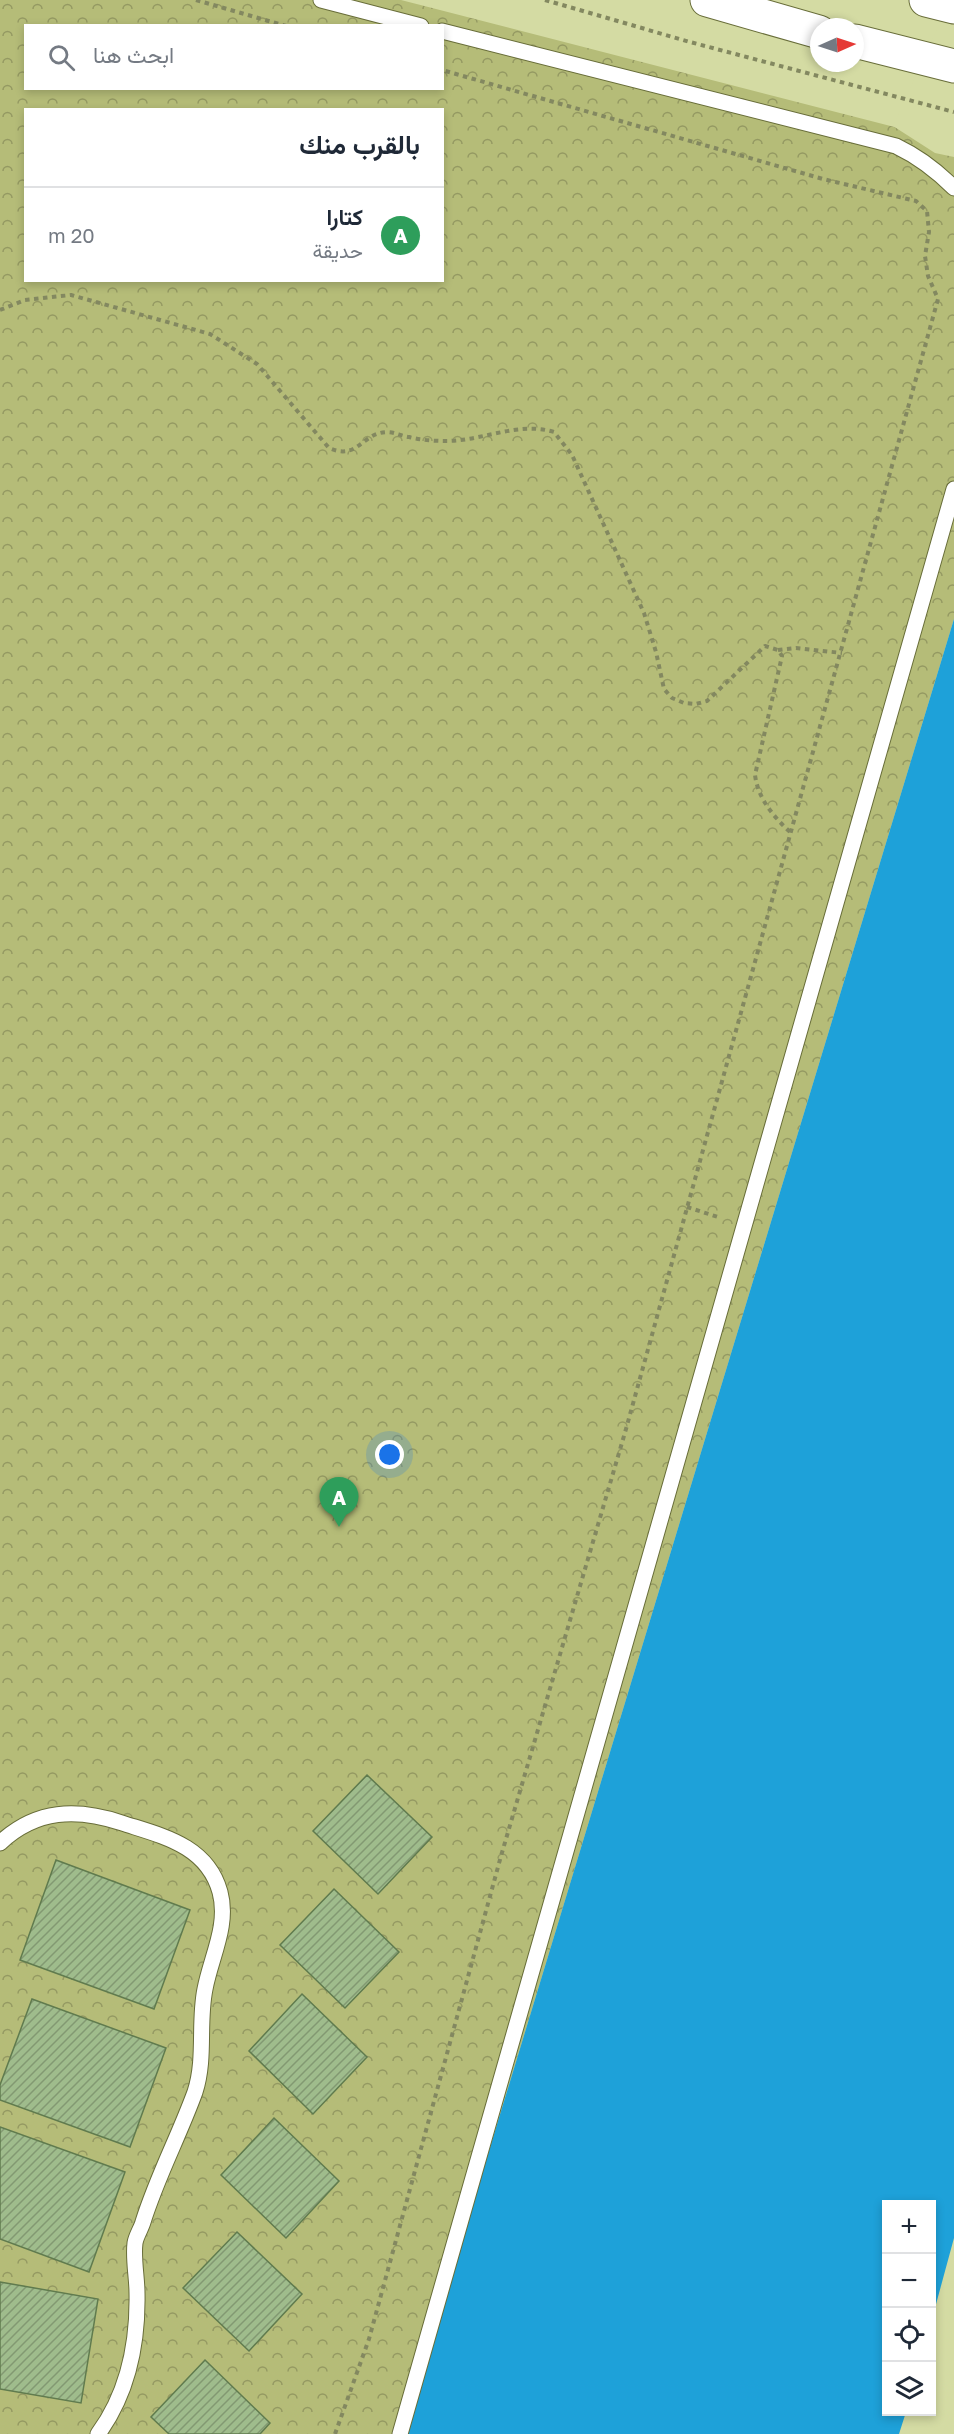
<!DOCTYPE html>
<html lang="ar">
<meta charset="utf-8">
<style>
:root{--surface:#fff;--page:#f2f2f3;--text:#1f2937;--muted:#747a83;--line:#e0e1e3;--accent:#6942ba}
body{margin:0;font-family:"Golos Text",Vazirmatn,sans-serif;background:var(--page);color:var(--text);direction:rtl}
.controls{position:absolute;right:18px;bottom:18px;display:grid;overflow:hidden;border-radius:0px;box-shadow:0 3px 9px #0003}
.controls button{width:54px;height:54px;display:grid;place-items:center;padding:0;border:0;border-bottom:2px solid var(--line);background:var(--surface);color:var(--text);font:30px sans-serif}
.compass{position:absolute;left:810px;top:18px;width:54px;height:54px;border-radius:50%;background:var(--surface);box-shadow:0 3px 9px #0003;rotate:87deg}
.you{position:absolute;left:390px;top:1455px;width:21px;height:21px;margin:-15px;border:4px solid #fff;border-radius:50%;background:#1a73e8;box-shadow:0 0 0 9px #1a73e833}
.badge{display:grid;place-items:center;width:39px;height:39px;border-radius:50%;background:var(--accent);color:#fff;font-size:20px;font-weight:700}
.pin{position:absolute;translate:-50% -50px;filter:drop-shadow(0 2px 3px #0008)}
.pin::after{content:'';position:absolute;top:32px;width:21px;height:18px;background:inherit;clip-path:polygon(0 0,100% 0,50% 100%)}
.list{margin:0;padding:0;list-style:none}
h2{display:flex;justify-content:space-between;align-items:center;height:78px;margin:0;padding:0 24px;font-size:26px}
h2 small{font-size:20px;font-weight:400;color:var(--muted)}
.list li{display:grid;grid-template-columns:39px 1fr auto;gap:18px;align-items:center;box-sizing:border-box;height:96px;padding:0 24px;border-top:2px solid var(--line)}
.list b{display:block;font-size:22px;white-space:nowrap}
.list p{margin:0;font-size:20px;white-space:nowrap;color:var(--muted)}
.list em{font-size:20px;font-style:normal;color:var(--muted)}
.icon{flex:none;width:33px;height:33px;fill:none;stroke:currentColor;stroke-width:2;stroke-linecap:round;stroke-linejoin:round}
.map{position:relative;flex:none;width:954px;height:2434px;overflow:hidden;direction:ltr}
.search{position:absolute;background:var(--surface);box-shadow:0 3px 9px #0003;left:24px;top:24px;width:420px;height:66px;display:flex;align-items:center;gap:15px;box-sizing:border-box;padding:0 21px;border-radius:0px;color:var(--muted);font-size:22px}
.panel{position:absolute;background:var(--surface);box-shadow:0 3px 9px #0003;left:24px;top:108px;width:420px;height:174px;border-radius:0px;direction:rtl}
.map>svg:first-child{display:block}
.park{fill:url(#park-crowns);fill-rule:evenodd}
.water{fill:#1ea1d9}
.pier{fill:#d4dba3}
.building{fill:url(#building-hatch);stroke:#607b4e;stroke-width:1.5}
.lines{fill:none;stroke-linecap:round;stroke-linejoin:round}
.service-casing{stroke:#686d39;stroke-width:17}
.tertiary-casing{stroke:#686d39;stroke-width:35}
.secondary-casing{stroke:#686d39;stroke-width:35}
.path{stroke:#838860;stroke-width:4;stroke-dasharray:4.5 4.5;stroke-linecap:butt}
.service{stroke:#fff;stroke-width:15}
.tertiary{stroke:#fff;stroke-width:33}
.secondary{stroke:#fff;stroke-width:33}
</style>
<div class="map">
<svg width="954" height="2434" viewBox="0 0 954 2434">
<defs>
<pattern id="park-crowns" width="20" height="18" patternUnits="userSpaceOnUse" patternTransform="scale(1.5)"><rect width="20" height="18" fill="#b5bc78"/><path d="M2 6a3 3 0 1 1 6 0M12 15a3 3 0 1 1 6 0" fill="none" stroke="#949962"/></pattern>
<pattern id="building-hatch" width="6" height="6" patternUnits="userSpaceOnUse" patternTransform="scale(1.5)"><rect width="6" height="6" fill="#9fbc8c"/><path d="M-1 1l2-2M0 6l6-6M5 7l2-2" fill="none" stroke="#829972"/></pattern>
</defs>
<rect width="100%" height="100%" fill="#d4dba3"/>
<!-- park -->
<path class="park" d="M0,0H401L949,141L954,145V619L403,2434H0ZM26,26H442V88H26ZM26,110H442V280H26Z"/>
<!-- water -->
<polygon class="water" points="954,619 954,2238 932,2319 932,2204 886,2204 886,2412 906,2412 899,2434 403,2434"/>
<!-- pier -->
<polygon class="pier" points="950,0 954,0 954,157 935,153 893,126"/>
<!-- building -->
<g class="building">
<polygon points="367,1775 432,1837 378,1894 313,1831"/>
<polygon points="56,1860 190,1910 154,2009 20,1960"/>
<polygon points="334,1889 399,1952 345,2008 280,1945"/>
<polygon points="302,1994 367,2057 313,2114 249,2051"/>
<polygon points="32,1999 166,2048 130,2147 0,2100 0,2085"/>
<polygon points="274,2118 339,2181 286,2238 221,2175"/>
<polygon points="0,2127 125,2172 89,2272 0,2239"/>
<polygon points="237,2232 302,2294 249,2351 183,2288"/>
<polygon points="0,2282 98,2299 81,2403 0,2389"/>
<polygon points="205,2360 270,2423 260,2434 169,2434 151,2417"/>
</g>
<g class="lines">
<defs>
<g id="service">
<polyline points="321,0 421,26"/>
<path d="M442,31L896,146C919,157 936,170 954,188"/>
<path d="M0,1843C36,1809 77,1808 122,1823C162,1836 207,1845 220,1892C229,1925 211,1957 205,1989C198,2023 206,2058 195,2092C179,2136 157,2177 143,2222C141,2229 136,2236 135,2243C133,2259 137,2277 137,2293C138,2343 128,2393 98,2434"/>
<polyline points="400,2434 954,489"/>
</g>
<g id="tertiary">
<polyline points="707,0 819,32"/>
<polyline points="855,41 954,66"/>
</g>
<polyline id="secondary" points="926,0 954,7"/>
</defs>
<!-- service casing -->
<use href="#service" class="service-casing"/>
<!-- tertiary casing -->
<use href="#tertiary" class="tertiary-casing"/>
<!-- secondary casing -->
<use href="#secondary" class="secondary-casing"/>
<!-- path -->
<g class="path">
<polyline points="196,0 286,26"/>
<polyline points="545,0 690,42 954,112"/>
<path d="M0,310L25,300L71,295L210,334L257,364L329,448C358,461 361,433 387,432C395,432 401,436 409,437C420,440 434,441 446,441C483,441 518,421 554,432L572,455L644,613L656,652L664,689L672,698L684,703L696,704L707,701L765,646L778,650L782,656L755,775C758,799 774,817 791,833"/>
<polyline points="778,650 796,648 842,653"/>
<polyline points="687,1207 721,1218"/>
<polyline points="335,2434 369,2339 501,1856 626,1429 938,299 928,276 925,256 929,232 927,211 916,201 823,179 442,70"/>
</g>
<!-- service -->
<use href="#service" class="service"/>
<!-- tertiary -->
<use href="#tertiary" class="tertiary"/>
<!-- secondary -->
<use href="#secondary" class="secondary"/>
</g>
</svg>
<div class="controls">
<button>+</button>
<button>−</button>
<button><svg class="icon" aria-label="locate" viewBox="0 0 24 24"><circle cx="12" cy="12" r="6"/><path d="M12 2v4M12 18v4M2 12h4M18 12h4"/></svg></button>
<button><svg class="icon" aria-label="layers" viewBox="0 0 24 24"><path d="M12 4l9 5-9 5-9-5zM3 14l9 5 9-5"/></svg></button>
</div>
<svg class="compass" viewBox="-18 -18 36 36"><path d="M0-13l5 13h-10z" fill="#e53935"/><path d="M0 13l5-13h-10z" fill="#747a83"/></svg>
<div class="you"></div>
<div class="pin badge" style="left:339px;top:1527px;background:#2e9e5b">A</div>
<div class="search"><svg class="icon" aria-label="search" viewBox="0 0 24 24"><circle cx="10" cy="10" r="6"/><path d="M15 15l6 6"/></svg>ابحث هنا</div>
<section class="panel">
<h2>بالقرب منك<small></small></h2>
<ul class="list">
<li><span class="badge" style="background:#2e9e5b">A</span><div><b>كتارا</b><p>حديقة</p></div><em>20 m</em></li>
</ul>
</section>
</div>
